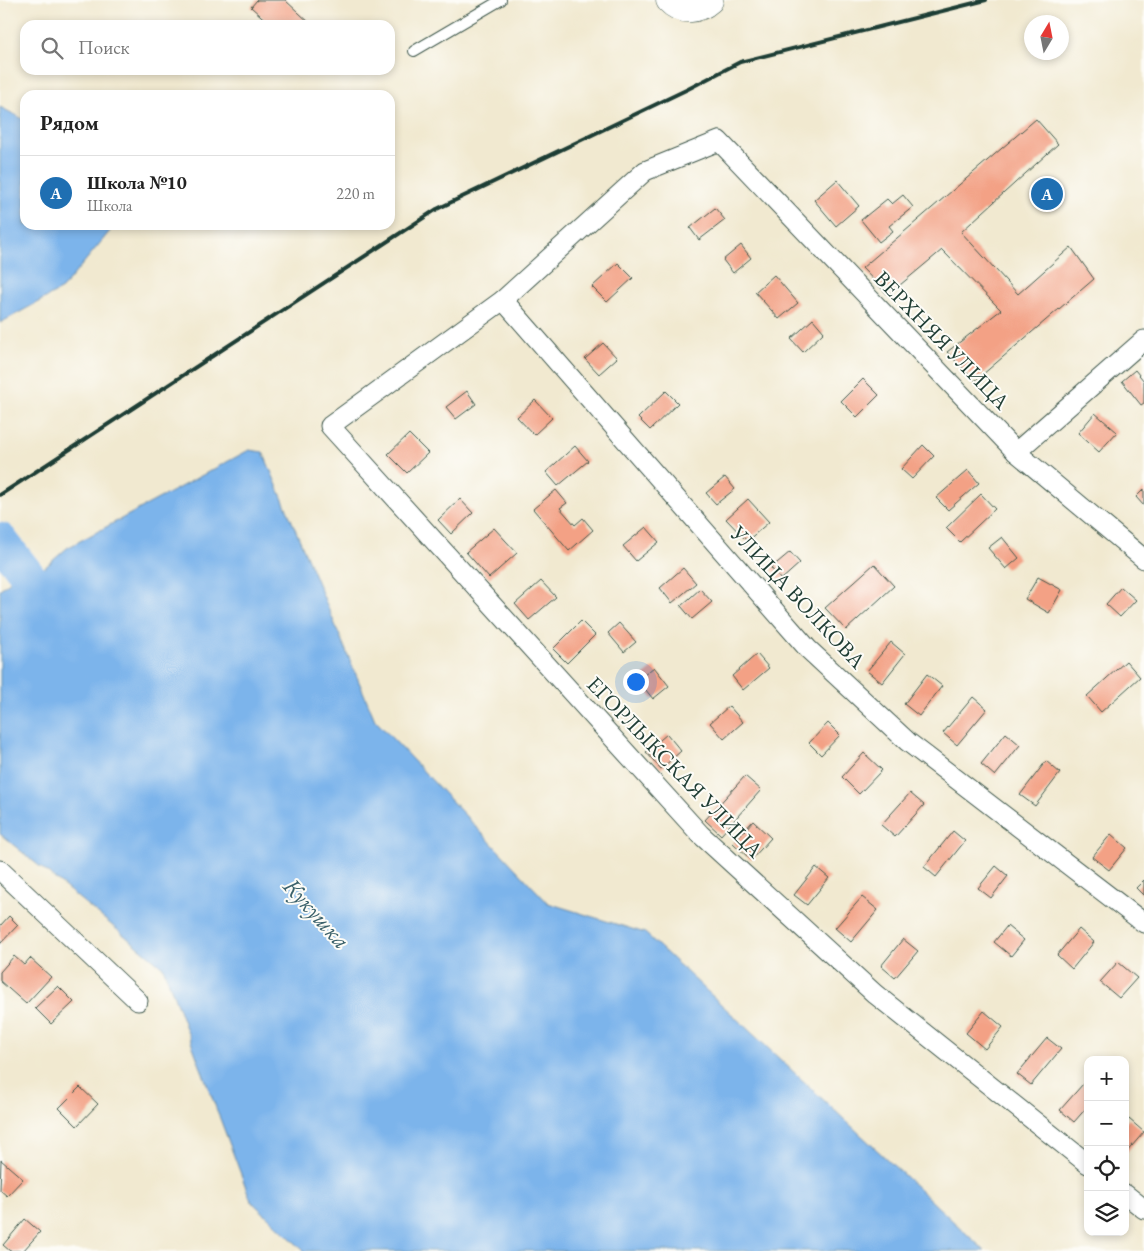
<!DOCTYPE html>
<html lang="ru">
<meta charset="utf-8">
<style>
:root{--surface:#fff;--page:#f6f6f6;--text:#222;--muted:#767676;--line:#e0e0e0;--accent:#1f6fb2}
body{margin:0;font-family:"EB Garamond",serif;background:var(--page);color:var(--text)}
.controls{position:absolute;right:15px;bottom:15px;display:grid;overflow:hidden;border-radius:10px;box-shadow:0 2px 8px #0003}
.controls button{width:45px;height:45px;display:grid;place-items:center;padding:0;border:0;border-bottom:1px solid var(--line);background:var(--surface);color:var(--text);font:25px sans-serif}
.compass{position:absolute;left:1024px;top:15px;width:45px;height:45px;border-radius:50%;background:var(--surface);box-shadow:0 2px 8px #0003;rotate:10deg}
.you{position:absolute;left:635px;top:681px;width:18px;height:18px;margin:-12px;border:4px solid #fff;border-radius:50%;background:#1a73e8;box-shadow:0 0 0 8px #1a73e833}
.badge{display:grid;place-items:center;width:32px;height:32px;border-radius:50%;background:var(--accent);color:#fff;font-size:16px;font-weight:700}
.pin{position:absolute;translate:-50% -50%;border:2px solid #fff;box-shadow:0 1px 5px #0006}
.list{margin:0;padding:0;list-style:none}
h2{display:flex;justify-content:space-between;align-items:center;height:65px;margin:0;padding:0 20px;font-size:21px}
h2 small{font-size:16px;font-weight:400;color:var(--muted)}
.list li{display:grid;grid-template-columns:32px 1fr auto;gap:15px;align-items:center;box-sizing:border-box;height:75px;padding:0 20px;border-top:1px solid var(--line)}
.list b{display:block;font-size:19px;white-space:nowrap}
.list p{margin:0;font-size:16px;white-space:nowrap;color:var(--muted)}
.list em{font-size:16px;font-style:normal;color:var(--muted)}
.icon{flex:none;width:28px;height:28px;fill:none;stroke:currentColor;stroke-width:2;stroke-linecap:round;stroke-linejoin:round}
.map{position:relative;flex:none;width:1144px;height:1251px;overflow:hidden}
.search{position:absolute;background:var(--surface);box-shadow:0 2px 8px #0003;left:20px;top:20px;width:375px;height:55px;display:flex;align-items:center;gap:12px;box-sizing:border-box;padding:0 18px;border-radius:15px;color:var(--muted);font-size:19px}
.panel{position:absolute;background:var(--surface);box-shadow:0 2px 8px #0003;left:20px;top:90px;width:375px;height:140px;border-radius:15px}
.map>svg:first-child{display:block}
.water{fill:#7cb4eb;stroke:#4e7890}
.lines{fill:none;stroke-linecap:round;stroke-linejoin:round}
.river{stroke:#7cb4eb;stroke-width:35}
.building{fill:#f3a185}
.lane-casing{stroke:#3e574b;stroke-width:12}
.street-casing{stroke:#3e574b;stroke-width:21}
.primary-casing{stroke:#3e574b;stroke-width:29}
.lane{stroke:#fff;stroke-width:10}
.street{stroke:#fff;stroke-width:19}
.primary{stroke:#fff;stroke-width:28}
.rail{stroke:#1f3d34;stroke-width:4}
.labels{text-anchor:middle;dominant-baseline:central;stroke-width:4;stroke-linejoin:round;paint-order:stroke}
.street-label{font-size:22px;fill:#1f3d34;stroke:#fdfcf7}
.water-label{font-size:24px;font-style:italic;fill:#3b616b;stroke:#fdfcf7}
</style>
<div class="map">
<svg width="1144" height="1251" viewBox="0 0 1144 1251">
<rect width="100%" height="100%" fill="#fdfcf7"/>
<filter id="ink" filterUnits="userSpaceOnUse"><feTurbulence type="fractalNoise" baseFrequency=".02" numOctaves="2"/><feDisplacementMap in="SourceGraphic" scale="10" xChannelSelector="R" yChannelSelector="G"/><feConvolveMatrix kernelMatrix="1 2 1 2 8 2 1 2 1" color-interpolation-filters="sRGB"/></filter>
<filter id="wash" filterUnits="userSpaceOnUse"><feTurbulence type="fractalNoise" baseFrequency=".0096" numOctaves="4" result="noise"/><feDisplacementMap in="SourceGraphic" scale="20" xChannelSelector="R" yChannelSelector="G"/><feGaussianBlur stdDeviation="1.12" result="paint"/><feColorMatrix in="noise" values="0 0 0 0 0 0 0 0 0 0 0 0 0 0 0 0 0 1.4 0 .05"/><feComposite in="paint" operator="in"/></filter>
<g filter="url(#wash)">
<rect width="100%" height="100%" fill="#f1e9d0"/>
<!-- water -->
<g class="water">
<polygon points="0,107 25,120 25,225 115,225 62,289 0,323"/>
<polygon points="249,450 263,452 375,720 548,903 645,933 985,1251 304,1251 251,1201 163,967 0,834 0,589 15,578 42,570 67,548"/>
</g>
<g class="lines">
<!-- river -->
<polyline class="river" points="0,540 57,613"/>
</g>
<g id="blocks">
<!-- building -->
<g class="building">
<polygon points="257,0 285,0 312,25 271,25 251,7"/>
<polygon points="1036,119 1058,144 961,232 1018,294 1071,247 1094,279 975,381 947,352 1001,310 942,250 888,295 862,268"/>
<polygon points="837,180 859,206 836,226 814,200"/>
<polygon points="903,195 913,207 889,226 893,231 879,242 861,220 887,199 892,204"/>
<polygon points="715,208 725,220 699,240 690,228"/>
<polygon points="741,245 751,258 733,273 723,260"/>
<polygon points="618,263 633,278 607,302 592,287"/>
<polygon points="774,275 798,303 779,319 755,292"/>
<polygon points="813,319 824,332 803,352 791,339"/>
<polygon points="603,343 617,358 599,374 585,359"/>
<polygon points="1135,370 1144,381 1144,403 1141,405 1122,381"/>
<polygon points="863,379 879,395 857,417 841,401"/>
<polygon points="467,391 476,404 456,419 446,407"/>
<polygon points="666,391 678,403 650,430 638,418"/>
<polygon points="535,400 552,418 534,435 517,417"/>
<polygon points="1095,413 1117,432 1099,452 1078,433"/>
<polygon points="409,434 428,453 407,473 388,454"/>
<polygon points="923,445 934,456 912,479 901,469"/>
<polygon points="575,446 588,461 558,486 546,472"/>
<polygon points="968,470 979,483 948,510 936,498"/>
<polygon points="725,477 735,489 716,504 706,493"/>
<polygon points="1144,489 1144,506 1136,497"/>
<polygon points="556,490 567,503 560,508 575,525 583,518 593,530 569,551 533,509"/>
<polygon points="981,494 995,509 960,542 946,528"/>
<polygon points="460,499 473,513 451,534 438,520"/>
<polygon points="748,499 769,522 747,541 726,519"/>
<polygon points="646,527 659,542 636,561 623,546"/>
<polygon points="494,528 517,553 489,578 466,552"/>
<polygon points="1002,537 1019,558 1006,569 988,548"/>
<polygon points="790,552 800,563 781,580 771,568"/>
<polygon points="874,564 894,586 846,630 825,608"/>
<polygon points="683,568 696,583 672,603 660,588"/>
<polygon points="1038,577 1062,590 1049,613 1025,599"/>
<polygon points="541,581 556,597 529,620 515,604"/>
<polygon points="1121,587 1136,600 1120,617 1106,604"/>
<polygon points="700,589 712,602 692,619 681,606"/>
<polygon points="581,621 595,635 567,663 553,649"/>
<polygon points="619,623 636,642 624,652 608,633"/>
<polygon points="891,642 905,654 882,683 867,671"/>
<polygon points="757,654 769,668 743,690 732,676"/>
<polygon points="1126,661 1140,677 1101,712 1087,696"/>
<polygon points="654,667 669,686 653,699 638,680"/>
<polygon points="927,674 942,686 919,716 904,704"/>
<polygon points="973,697 987,709 957,745 943,733"/>
<polygon points="729,706 743,722 724,739 710,723"/>
<polygon points="828,723 840,735 821,755 809,743"/>
<polygon points="1006,733 1020,745 995,776 981,764"/>
<polygon points="667,734 681,751 661,769 646,752"/>
<polygon points="864,753 882,770 859,794 842,777"/>
<polygon points="1046,761 1060,773 1035,806 1020,795"/>
<polygon points="745,776 761,790 721,835 705,820"/>
<polygon points="910,793 924,805 895,837 881,825"/>
<polygon points="753,821 771,838 751,860 733,843"/>
<polygon points="953,831 965,841 936,877 924,867"/>
<polygon points="1111,834 1127,848 1109,870 1092,857"/>
<polygon points="996,866 1008,876 991,898 978,888"/>
<polygon points="816,867 829,878 807,905 794,895"/>
<polygon points="1144,880 1144,896 1136,888"/>
<polygon points="862,897 878,910 851,942 835,928"/>
<polygon points="9,916 18,925 0,944 0,926"/>
<polygon points="1007,926 1024,940 1011,956 994,942"/>
<polygon points="1079,929 1094,942 1072,969 1057,955"/>
<polygon points="903,939 918,951 895,978 881,966"/>
<polygon points="14,956 24,965 30,958 51,977 26,1004 0,981 0,972"/>
<polygon points="1118,962 1137,978 1119,998 1100,982"/>
<polygon points="58,986 74,1002 51,1024 35,1008"/>
<polygon points="984,1011 1003,1027 985,1049 966,1033"/>
<polygon points="1047,1038 1061,1049 1031,1085 1017,1074"/>
<polygon points="1083,1084 1088,1088 1088,1106 1074,1122 1060,1110"/>
<polygon points="80,1087 98,1104 77,1126 59,1108"/>
<polygon points="1129,1119 1144,1132 1125,1154 1125,1123"/>
<polygon points="1,1160 23,1179 7,1196 0,1190"/>
<polygon points="25,1219 40,1232 23,1251 10,1251 3,1245"/>
</g>
</g>
</g>
<g filter="url(#ink)">
<use href="#blocks" fill-opacity="0" stroke="#3e574b" stroke-width="1"/>
<g class="lines">
<defs>
<polyline id="lane" points="414,51 501,0"/>
<g id="street">
<polyline points="503,300 808,649 908,742 1144,923"/>
<polyline points="1016,452 1144,340"/>
<polyline points="0,870 138,1001"/>
<polyline points="1088,1164 875,994 700,834 330,426 503,300 645,171 719,141 1016,452 1144,559"/>
<polyline points="1125,1194 1144,1209"/>
</g>
<path id="primary" d="M670,0C681,12 698,10 709,0"/>
</defs>
<!-- lane casing -->
<use href="#lane" class="lane-casing"/>
<!-- street casing -->
<use href="#street" class="street-casing"/>
<!-- primary casing -->
<use href="#primary" class="primary-casing"/>
<!-- lane -->
<use href="#lane" class="lane"/>
<!-- street -->
<use href="#street" class="street"/>
<!-- primary -->
<use href="#primary" class="primary"/>
<!-- rail -->
<polyline class="rail" points="0,495 437,209 688,89 740,62 986,0"/>
</g>
</g>
<g class="labels">
<!-- street labels -->
<g class="street-label">
<text transform="translate(942 340) rotate(46)">ВЕРХНЯЯ УЛИЦА</text>
<text transform="translate(798 597) rotate(47)">УЛИЦА ВОЛКОВА</text>
<text transform="translate(675 767) rotate(46)">ЕГОРЛЫКСКАЯ УЛИЦА</text>
</g>
<!-- water labels -->
<g class="water-label">
<text transform="translate(317 913) rotate(48)">Кукушка</text>
</g>
</g>
</svg>
<div class="controls">
<button>+</button>
<button>−</button>
<button><svg class="icon" aria-label="locate" viewBox="0 0 24 24"><circle cx="12" cy="12" r="6"/><path d="M12 2v4M12 18v4M2 12h4M18 12h4"/></svg></button>
<button><svg class="icon" aria-label="layers" viewBox="0 0 24 24"><path d="M12 4l9 5-9 5-9-5zM3 14l9 5 9-5"/></svg></button>
</div>
<svg class="compass" viewBox="-18 -18 36 36"><path d="M0-13l5 13h-10z" fill="#e53935"/><path d="M0 13l5-13h-10z" fill="#767676"/></svg>
<div class="you"></div>
<div class="pin badge" style="left:1047px;top:194px">A</div>
<div class="search"><svg class="icon" aria-label="search" viewBox="0 0 24 24"><circle cx="10" cy="10" r="6"/><path d="M15 15l6 6"/></svg>Поиск</div>
<section class="panel">
<h2>Рядом<small></small></h2>
<ul class="list">
<li><span class="badge">A</span><div><b>Школа №10</b><p>Школа</p></div><em>220 m</em></li>
</ul>
</section>
</div>
